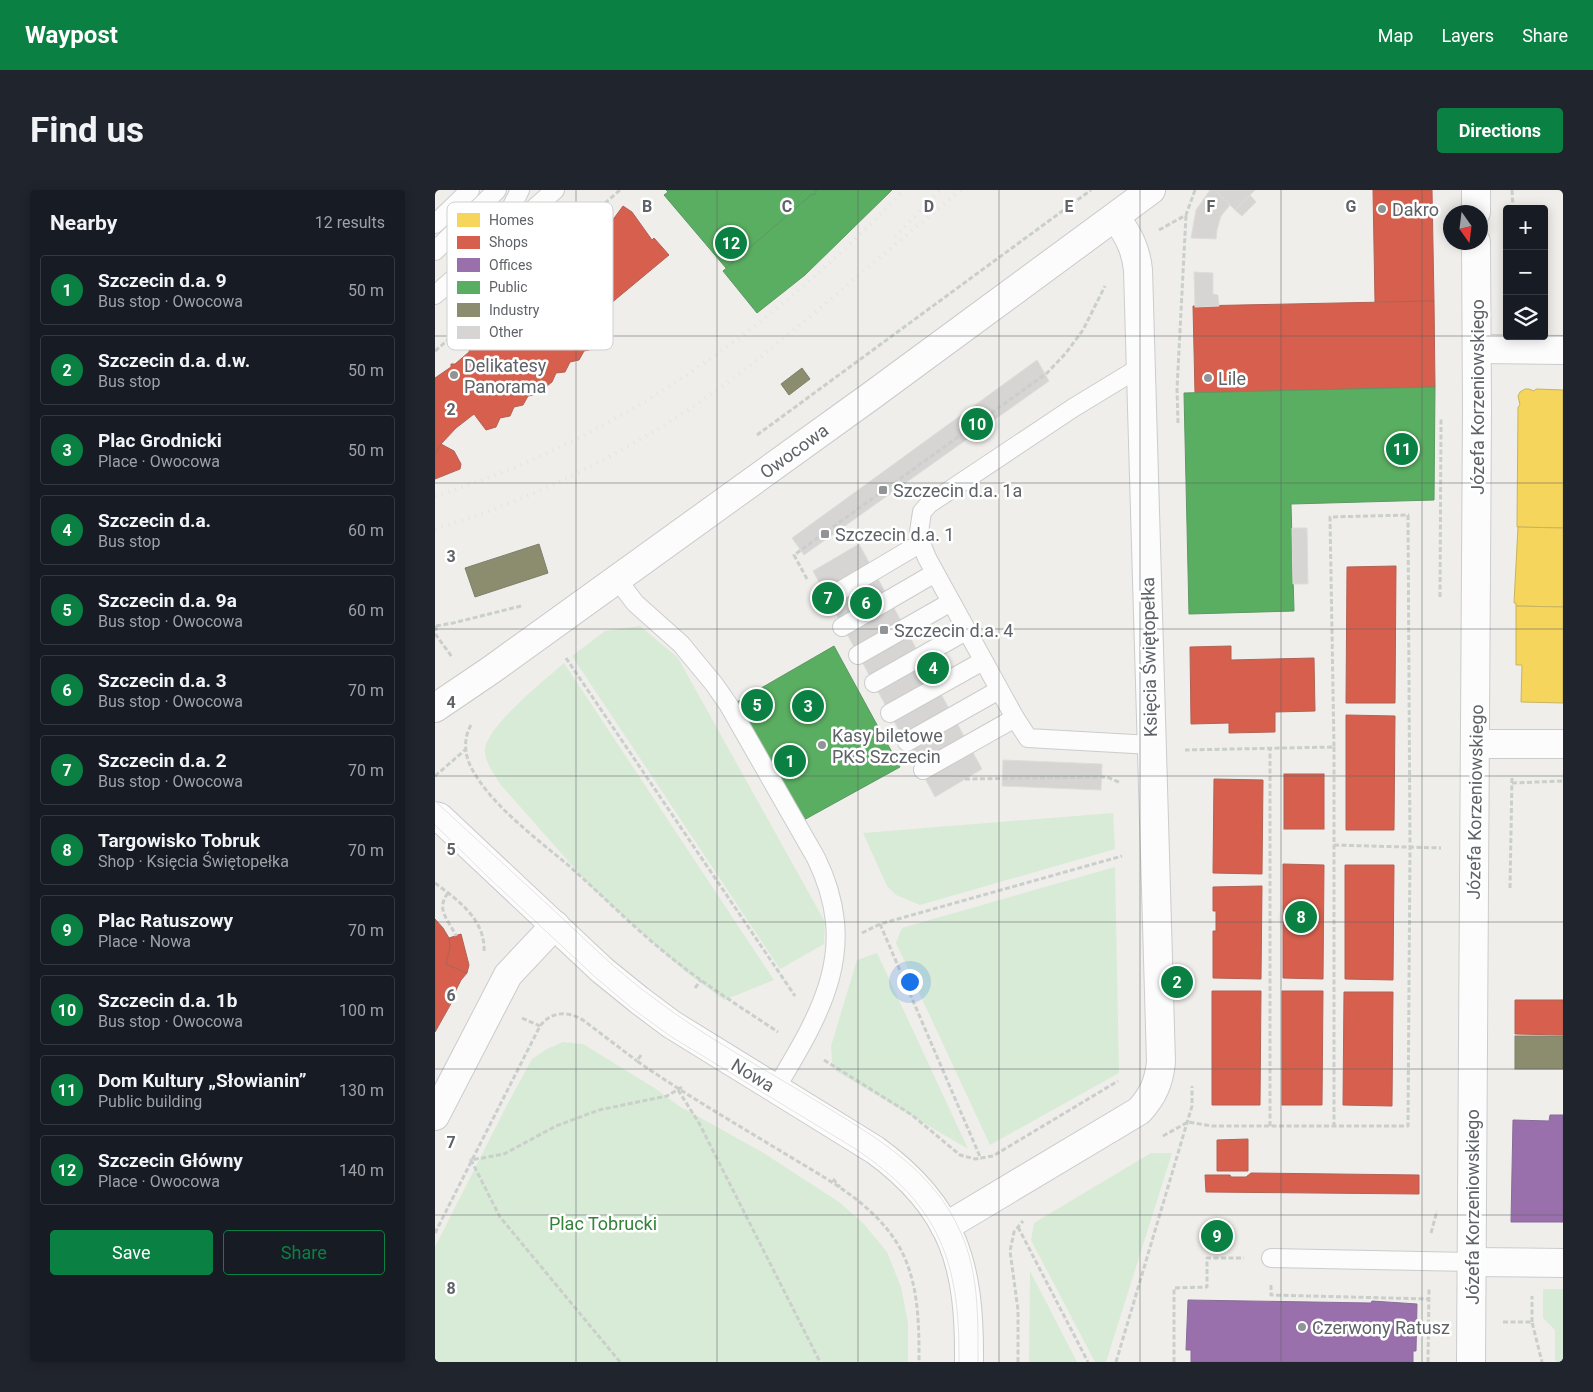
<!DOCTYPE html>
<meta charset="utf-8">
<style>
:root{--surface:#171b24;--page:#20242c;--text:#f1f3f6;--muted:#9ea1a6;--line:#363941;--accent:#0b8043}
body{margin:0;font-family:Roboto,sans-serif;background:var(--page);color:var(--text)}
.controls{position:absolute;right:15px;top:15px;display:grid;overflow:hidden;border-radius:5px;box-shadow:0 2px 12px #0003}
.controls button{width:45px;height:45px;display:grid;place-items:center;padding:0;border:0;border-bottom:1px solid var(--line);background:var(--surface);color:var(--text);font:25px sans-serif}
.compass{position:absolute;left:1008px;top:15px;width:45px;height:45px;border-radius:50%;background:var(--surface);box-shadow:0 2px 12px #0003;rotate:166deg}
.you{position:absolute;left:474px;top:791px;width:18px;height:18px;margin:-12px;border:4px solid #fff;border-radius:50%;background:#1a73e8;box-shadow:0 0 0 8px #1a73e833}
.badge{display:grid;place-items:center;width:32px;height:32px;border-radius:50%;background:var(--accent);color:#fff;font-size:16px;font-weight:700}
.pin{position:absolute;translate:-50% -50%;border:2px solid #fff;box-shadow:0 1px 5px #0006}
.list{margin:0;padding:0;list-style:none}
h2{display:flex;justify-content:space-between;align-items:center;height:65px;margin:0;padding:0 20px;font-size:21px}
h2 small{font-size:16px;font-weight:400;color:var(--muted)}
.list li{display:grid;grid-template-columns:32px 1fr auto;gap:15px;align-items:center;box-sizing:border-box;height:70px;margin:0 10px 10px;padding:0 10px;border:1px solid var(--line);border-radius:5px}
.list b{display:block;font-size:19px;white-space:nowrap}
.list p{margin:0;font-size:16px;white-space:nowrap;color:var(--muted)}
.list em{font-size:16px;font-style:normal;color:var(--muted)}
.actions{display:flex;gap:10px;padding:15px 20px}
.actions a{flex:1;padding:11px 0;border:1px solid var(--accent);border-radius:5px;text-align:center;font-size:18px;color:var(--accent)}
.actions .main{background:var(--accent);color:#fff}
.icon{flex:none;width:28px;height:28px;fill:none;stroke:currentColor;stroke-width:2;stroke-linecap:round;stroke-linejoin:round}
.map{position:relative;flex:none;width:1128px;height:1172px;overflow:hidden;border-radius:5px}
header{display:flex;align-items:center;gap:30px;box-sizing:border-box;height:70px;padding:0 25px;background:var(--accent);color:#fff}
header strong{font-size:24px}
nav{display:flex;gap:28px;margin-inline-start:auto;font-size:18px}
.intro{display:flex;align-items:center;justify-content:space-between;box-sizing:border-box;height:120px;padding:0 30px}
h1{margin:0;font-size:35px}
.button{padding:12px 22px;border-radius:5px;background:var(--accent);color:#fff;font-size:18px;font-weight:700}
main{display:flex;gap:30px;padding:0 30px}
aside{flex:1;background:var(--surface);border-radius:5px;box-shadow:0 2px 12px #0003}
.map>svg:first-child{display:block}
.green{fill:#d8ebd6}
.homes{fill:#f6d55c;stroke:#c9b360}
.shops{fill:#d6604d;stroke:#b26155}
.offices{fill:#9970ab;stroke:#886c97}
.public{fill:#5aae61;stroke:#5c9863}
.industry{fill:#8c8c6e;stroke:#7e806c}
.building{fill:#d6d5d3;stroke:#deddd9}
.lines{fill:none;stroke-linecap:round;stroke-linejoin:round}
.lane-casing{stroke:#cbcccc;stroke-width:20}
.street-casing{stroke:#cbcccc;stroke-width:30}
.secondary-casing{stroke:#cacacb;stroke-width:30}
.path{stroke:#cacfcc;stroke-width:3;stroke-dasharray:5 2.5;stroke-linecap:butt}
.lane{stroke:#fdfcfc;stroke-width:18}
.street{stroke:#fdfcfc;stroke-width:28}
.secondary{stroke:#fdfcfc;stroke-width:28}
.tram{stroke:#e4e4e4;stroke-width:1}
.rail{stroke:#e4e4e4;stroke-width:4;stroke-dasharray:1 6;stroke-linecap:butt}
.grid{fill:none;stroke:#5f6368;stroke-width:1;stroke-opacity:0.55}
.poi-dot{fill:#919496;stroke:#fff;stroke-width:2}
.labels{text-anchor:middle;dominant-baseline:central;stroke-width:5;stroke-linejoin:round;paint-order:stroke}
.poi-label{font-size:18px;fill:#5f6368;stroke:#fff;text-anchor:start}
.street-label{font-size:18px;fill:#5f6368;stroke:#fff}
.park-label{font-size:18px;fill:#348238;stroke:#fff}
.key{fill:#fff;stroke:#cfd0d2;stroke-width:1}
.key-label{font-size:14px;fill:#5f6368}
.grid-label{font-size:16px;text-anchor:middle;font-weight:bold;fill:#5f6368;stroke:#fff;stroke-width:5;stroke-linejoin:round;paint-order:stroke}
</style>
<header>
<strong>Waypost</strong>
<nav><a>Map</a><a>Layers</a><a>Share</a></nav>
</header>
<div class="intro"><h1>Find us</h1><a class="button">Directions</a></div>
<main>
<aside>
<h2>Nearby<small>12 results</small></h2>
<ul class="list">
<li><span class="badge">1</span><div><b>Szczecin d.a. 9</b><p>Bus stop · Owocowa</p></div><em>50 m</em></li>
<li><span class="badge">2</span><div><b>Szczecin d.a. d.w.</b><p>Bus stop</p></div><em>50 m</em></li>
<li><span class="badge">3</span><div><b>Plac Grodnicki</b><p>Place · Owocowa</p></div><em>50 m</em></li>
<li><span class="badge">4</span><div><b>Szczecin d.a.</b><p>Bus stop</p></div><em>60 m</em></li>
<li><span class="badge">5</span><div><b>Szczecin d.a. 9a</b><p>Bus stop · Owocowa</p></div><em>60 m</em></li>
<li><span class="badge">6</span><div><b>Szczecin d.a. 3</b><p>Bus stop · Owocowa</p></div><em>70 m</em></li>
<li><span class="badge">7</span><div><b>Szczecin d.a. 2</b><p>Bus stop · Owocowa</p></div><em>70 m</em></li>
<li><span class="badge">8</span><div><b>Targowisko Tobruk</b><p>Shop · Księcia Świętopełka</p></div><em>70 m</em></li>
<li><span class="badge">9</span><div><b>Plac Ratuszowy</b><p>Place · Nowa</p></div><em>70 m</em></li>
<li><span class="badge">10</span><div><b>Szczecin d.a. 1b</b><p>Bus stop · Owocowa</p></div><em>100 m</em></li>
<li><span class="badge">11</span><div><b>Dom Kultury „Słowianin”</b><p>Public building</p></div><em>130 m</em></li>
<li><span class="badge">12</span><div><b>Szczecin Główny</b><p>Place · Owocowa</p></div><em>140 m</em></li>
</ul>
<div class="actions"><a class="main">Save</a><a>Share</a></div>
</aside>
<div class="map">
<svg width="1128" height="1172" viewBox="0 0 1128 1172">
<rect width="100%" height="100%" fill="#efeeea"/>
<!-- green -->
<g class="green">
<polygon points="205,436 243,468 390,732 389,754 345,779 137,466 170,441"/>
<path d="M129,473L339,790L289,810L251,782L157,698L65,594C59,583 49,572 50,559C53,535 110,490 129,473Z"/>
<polygon points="678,623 680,659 485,715 461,705 452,696 428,643"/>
<polygon points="680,677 684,883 555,955 461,753 467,738"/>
<polygon points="442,763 533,959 401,881 397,871 396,856 422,770"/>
<polygon points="128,852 148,854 221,899 244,916 327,962 404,1012 429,1034 452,1062 466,1097 473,1133 473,1172 0,1172 0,1057 73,913 97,869 112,859"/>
<polygon points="716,963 737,963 671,1172 660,1172 596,1050 599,1033"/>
<polygon points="595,1081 642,1172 594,1172"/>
<polygon points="1108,1099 1128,1099 1128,1172 1122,1172 1120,1170 1120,1140 1108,1128"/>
</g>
<!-- homes -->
<g class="homes">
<polygon points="1090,199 1094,199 1099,201 1101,199 1128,200 1128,338 1082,337 1083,217 1085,215 1083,206 1085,202"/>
<polygon points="1083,337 1128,338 1128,417 1081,416 1081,413 1079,413"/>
<polygon points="1081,416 1128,417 1128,513 1086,512 1087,475 1081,475"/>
</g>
<!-- shops -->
<g class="shops">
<polygon points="938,0 997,0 999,111 940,112"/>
<polygon points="188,16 197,22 217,50 219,48 234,65 151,134 163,150 158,159 149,161 144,170 135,172 130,182 121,183 117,192 102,204 93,206 88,215 79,217 75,226 65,228 61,237 51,240 39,224 21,238 6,254 0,265 0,188 16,177 16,174 20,174 34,162 35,158 39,159 53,148 54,143 57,144 67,136 68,132 72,132 86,121 86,117 90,118 105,106 105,102 109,102 123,90 124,87 128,87 142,75 142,71 146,72 164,58 163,55 174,35"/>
<polygon points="999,111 1000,197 760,203 758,116"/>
<polygon points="6,254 19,261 26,274 25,279 0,289 0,265"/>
<polygon points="961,376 960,513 911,513 912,377"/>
<polygon points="796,456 796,470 879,468 880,521 840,522 840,542 794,543 794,533 756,534 755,457"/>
<polygon points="911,525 960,526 959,640 911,640"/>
<rect x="849" y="584" width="40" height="55"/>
<polygon points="779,589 828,590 827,684 778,683"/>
<polygon points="848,674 889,675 888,789 848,788"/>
<polygon points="910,675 959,675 958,790 910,789"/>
<polygon points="827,696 826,789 778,788 778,741 781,741 781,721 778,721 778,697"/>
<polygon points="0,729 8,738 14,748 15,758 11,774 32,783 26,790 18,806 18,810 0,842"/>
<polygon points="26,744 34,775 32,783 11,774 15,758 14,748"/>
<polygon points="777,801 826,801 825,915 777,915"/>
<polygon points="847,801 888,801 887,915 847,915"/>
<polygon points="909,802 958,802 957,916 908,915"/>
<polygon points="1080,810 1128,810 1128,845 1080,844"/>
<polygon points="813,949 813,981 782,981 782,950"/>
<polygon points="816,983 984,985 984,1004 771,1002 770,985 795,985 796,987 811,987"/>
</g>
<!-- offices -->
<g class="offices">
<polygon points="1115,925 1128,925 1128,1032 1076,1032 1078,930 1114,931"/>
<polygon points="753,1110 936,1113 937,1111 982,1114 981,1161 978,1161 978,1172 756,1172 756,1160 751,1160"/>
</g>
<!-- public -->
<g class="public">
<polygon points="231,0 381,0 381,3 379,5 377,4 291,78 229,5 233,2"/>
<polygon points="381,0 457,0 370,85 322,123 288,81 377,4 379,5 381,3"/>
<polygon points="1000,197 999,310 856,314 859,421 754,424 749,203"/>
<polygon points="399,456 465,577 367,631 302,512"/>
</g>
<!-- industry -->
<g class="industry">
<polygon points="367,178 375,189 354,205 346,194"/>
<polygon points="104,354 113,383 40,407 30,378"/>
<rect x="1080" y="846" width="48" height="33"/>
</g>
<!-- building -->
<g class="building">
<polygon points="775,0 780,0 795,15 786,26 782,40 781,49 756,48 761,20"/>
<polygon points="780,0 820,0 800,20"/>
<polygon points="815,5 821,12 807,26 800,20"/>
<polygon points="759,82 778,83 778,104 783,105 784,116 760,117"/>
<polygon points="602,170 614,191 369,365 357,348"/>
<polygon points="857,338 872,338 873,394 858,394"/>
<polygon points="424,354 547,579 500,607 378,381"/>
<polygon points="568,570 667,574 666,600 567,596"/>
</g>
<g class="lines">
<defs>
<g id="lane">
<polyline points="0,34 35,0"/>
<polyline points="62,46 85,0"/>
<polyline points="0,61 62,0"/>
<polyline points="0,105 120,0"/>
<polyline points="707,176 638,218 494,314 487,322 484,342 486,353 492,368 580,528 593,548 716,555"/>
<path d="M182,389L200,413L246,454L279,494L293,514L381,668C425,758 388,820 341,898"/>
<polyline points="393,408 486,353"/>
<polyline points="407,437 500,383"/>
<polyline points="423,465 516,412"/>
<polyline points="439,493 531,441"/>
<polyline points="455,523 548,471"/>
<polyline points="472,552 564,500"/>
<polyline points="488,580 580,528"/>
<polyline points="836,1068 1036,1072"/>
</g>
<g id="street">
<polyline points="1041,0 1041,22"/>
<polyline points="1042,159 1128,160"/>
<polyline points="1040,554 1128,554"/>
<polyline points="0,926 73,785 120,735"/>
<path d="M510,1037L704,921C718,906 724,892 726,872L703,80C701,59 693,44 680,27"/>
<polyline points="1036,1072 1128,1073"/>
<polyline points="1036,1172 1042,220 1041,52"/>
</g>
<g id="secondary">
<polyline points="0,518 56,480 436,206 716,0"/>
<path d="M0,626L4,627L167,780L204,810L236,834L440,960C520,1018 535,1077 534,1172"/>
</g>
</defs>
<!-- lane casing -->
<use href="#lane" class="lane-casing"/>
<!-- street casing -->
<use href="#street" class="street-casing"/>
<!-- secondary casing -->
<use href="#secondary" class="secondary-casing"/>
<!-- path -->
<g class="path">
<polyline points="1077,0 1078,19"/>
<polyline points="724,40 751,25 760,0"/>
<polyline points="0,161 185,0"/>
<polyline points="743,233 742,199 751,25"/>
<polyline points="322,245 656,0"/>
<polyline points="372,389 359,365 612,183 631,163 648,140 670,96"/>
<polyline points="1005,407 1006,228"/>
<polyline points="1,436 18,433 86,416"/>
<polyline points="1,436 1,445 17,467"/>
<polyline points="131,468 360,806"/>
<path d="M36,535C29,547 29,562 35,575C53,613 101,648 133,675C165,703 195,734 228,761C264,791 304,816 343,842"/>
<polyline points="899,557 899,936"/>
<polyline points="0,586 30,560"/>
<polyline points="530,589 672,587 686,593"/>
<polyline points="1077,593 1128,591"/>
<polyline points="899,655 1006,658"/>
<path d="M0,693C24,711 51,730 49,763"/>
<polyline points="1075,698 1077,586"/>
<path d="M13,703C0,720 14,730 21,746"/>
<polyline points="445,734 546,969"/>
<polyline points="427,743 445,734 687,666"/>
<polyline points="260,798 266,790"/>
<polyline points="87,828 105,836"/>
<path d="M206,865L202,871C248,903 296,931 344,960C389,988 440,1012 466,1060C484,1095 484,1134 484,1172"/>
<polyline points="389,870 477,925 525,965 540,969 558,966 683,891"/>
<polyline points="243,900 264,933 385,1172"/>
<polyline points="835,936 835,559"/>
<polyline points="728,946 753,932 777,936 973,936 975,657 973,325 895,327 899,557 750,560"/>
<polyline points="398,989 405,997"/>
<polyline points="583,1037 653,1172"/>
<path d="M0,1043L105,836C116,821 133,821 148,830L202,871"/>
<polyline points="996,1043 1002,1021"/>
<polyline points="836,1095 836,1105 994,1109"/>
<polyline points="1068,1132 1097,1132 1107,1172"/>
<polyline points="1097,1132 1097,1106"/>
<polyline points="185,1172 65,1027 36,970 69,964 121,936 164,920 232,906 247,897"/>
<polyline points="583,1172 583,1120 575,1061 579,1042 588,1031"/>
<polyline points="681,1172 757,916 757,896"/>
<polyline points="739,1172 739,1098 772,1097 772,1068 809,1068"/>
<polyline points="993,1172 994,1098"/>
</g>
<!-- lane -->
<use href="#lane" class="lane"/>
<!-- street -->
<use href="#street" class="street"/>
<!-- secondary -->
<use href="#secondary" class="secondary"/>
<!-- tram -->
<g class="tram">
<path d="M0,611C41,649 83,687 124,725C155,754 185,784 220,809C270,847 326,877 380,910C437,945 498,978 526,1043C544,1084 543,1128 543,1172"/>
<path d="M0,635L53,687L160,787L198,819L235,846L419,958C505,1015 525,1072 524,1172"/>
</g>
<!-- rail -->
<g class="rail">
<polyline points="460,47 505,0"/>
<path d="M0,306C184,249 337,138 469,0"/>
<path d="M0,339C94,311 183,267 265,212C307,184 345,151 384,119C431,79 478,40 526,0"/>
</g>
</g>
<!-- grid -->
<path class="grid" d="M141,0V1172M282,0V1172M423,0V1172M564,0V1172M705,0V1172M846,0V1172M987,0V1172M0,146H1128M0,293H1128M0,439H1128M0,586H1128M0,732H1128M0,879H1128M0,1025H1128"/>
<!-- markers -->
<g class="poi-dot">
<circle cx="947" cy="19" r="5"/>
<circle cx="19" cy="185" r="5"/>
<circle cx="773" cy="188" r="5"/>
<rect x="443" y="295" width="10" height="10" rx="2.5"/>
<rect x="385" y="339" width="10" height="10" rx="2.5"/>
<rect x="444" y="435" width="10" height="10" rx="2.5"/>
<circle cx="387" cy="555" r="5"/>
<circle cx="867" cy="1137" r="5"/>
</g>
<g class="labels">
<!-- poi labels -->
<g class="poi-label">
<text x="957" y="19">Dakro</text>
<text x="29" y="175">Delikatesy<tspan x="29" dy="21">Panorama</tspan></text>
<text x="783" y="188">Lile</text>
<text x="458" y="300">Szczecin d.a. 1a</text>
<text x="400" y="344">Szczecin d.a. 1</text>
<text x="459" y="440">Szczecin d.a. 4</text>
<text x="397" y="545">Kasy biletowe<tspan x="397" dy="21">PKS Szczecin</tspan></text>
<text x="877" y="1137">Czerwony Ratusz</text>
</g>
<!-- street labels -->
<g class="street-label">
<text transform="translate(1042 207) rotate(-90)">Józefa Korzeniowskiego</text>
<text transform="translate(359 261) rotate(-36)">Owocowa</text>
<text transform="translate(714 467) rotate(-91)">Księcia Świętopełka</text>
<text transform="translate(1040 612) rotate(-89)">Józefa Korzeniowskiego</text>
<text transform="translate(318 885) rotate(31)">Nowa</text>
<text transform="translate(1037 1017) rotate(-90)">Józefa Korzeniowskiego</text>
</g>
<!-- park labels -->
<g class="park-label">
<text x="168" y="1033">Plac Tobrucki</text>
</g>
</g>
<!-- legend -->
<rect x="12" y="12" width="166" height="148" rx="8" class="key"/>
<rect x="22" y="23" width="23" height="14" fill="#f6d55c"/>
<rect x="22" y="46" width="23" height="13" fill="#d6604d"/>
<rect x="22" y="68" width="23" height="14" fill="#9970ab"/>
<rect x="22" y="91" width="23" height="13" fill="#5aae61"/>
<rect x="22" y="113" width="23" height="14" fill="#8c8c6e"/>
<rect x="22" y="136" width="23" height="13" fill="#d6d5d3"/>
<g class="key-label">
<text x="54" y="35">Homes</text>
<text x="54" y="57">Shops</text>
<text x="54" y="80">Offices</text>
<text x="54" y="102">Public</text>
<text x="54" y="125">Industry</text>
<text x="54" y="147">Other</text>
</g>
<g class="grid-label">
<text x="212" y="22">B</text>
<text x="352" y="22">C</text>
<text x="494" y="22">D</text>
<text x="634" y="22">E</text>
<text x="776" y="22">F</text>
<text x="916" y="22">G</text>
<text x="16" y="225">2</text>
<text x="16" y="372">3</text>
<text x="16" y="518">4</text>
<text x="16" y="665">5</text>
<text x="16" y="811">6</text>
<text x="16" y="958">7</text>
<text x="16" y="1104">8</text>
</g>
</svg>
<div class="controls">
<button>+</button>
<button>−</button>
<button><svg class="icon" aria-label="layers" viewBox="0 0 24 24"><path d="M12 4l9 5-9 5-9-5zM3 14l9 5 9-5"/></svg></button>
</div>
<svg class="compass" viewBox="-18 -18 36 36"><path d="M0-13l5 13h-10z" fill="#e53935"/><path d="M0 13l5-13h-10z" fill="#9ea1a6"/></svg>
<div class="you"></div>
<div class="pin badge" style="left:355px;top:571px">1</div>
<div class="pin badge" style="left:742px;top:792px">2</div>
<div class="pin badge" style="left:373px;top:516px">3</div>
<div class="pin badge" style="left:498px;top:478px">4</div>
<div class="pin badge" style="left:322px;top:515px">5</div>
<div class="pin badge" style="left:431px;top:413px">6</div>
<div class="pin badge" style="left:393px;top:408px">7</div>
<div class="pin badge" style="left:866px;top:727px">8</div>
<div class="pin badge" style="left:782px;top:1046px">9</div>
<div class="pin badge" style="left:542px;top:234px">10</div>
<div class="pin badge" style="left:967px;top:259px">11</div>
<div class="pin badge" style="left:296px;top:53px">12</div>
</div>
</main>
